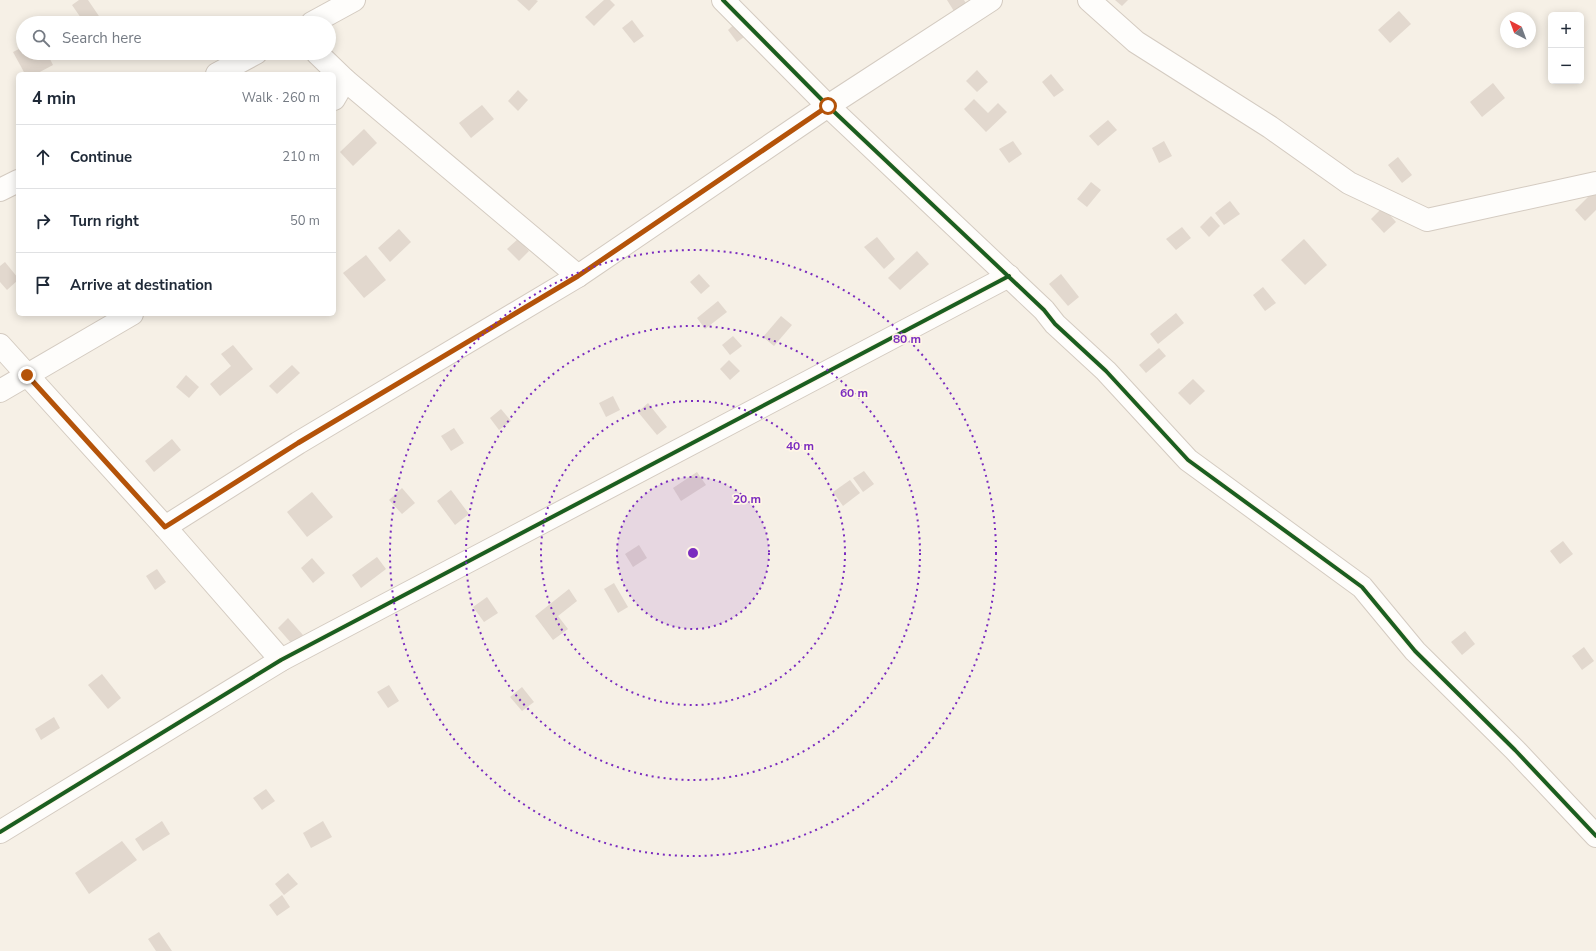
<!DOCTYPE html>
<meta charset="utf-8">
<style>
:root{--surface:#fff;--page:#f6f6f7;--text:#1f2937;--muted:#747a83;--line:#e0e1e3}
body{margin:0;font-family:"Nunito Sans",sans-serif;background:var(--page);color:var(--text)}
.controls{position:absolute;right:12px;top:12px;display:grid;overflow:hidden;border-radius:6px;box-shadow:0 2px 10px #0003}
.controls button{width:36px;height:36px;display:grid;place-items:center;padding:0;border:0;border-bottom:1px solid var(--line);background:var(--surface);color:var(--text);font:20px sans-serif}
.compass{position:absolute;left:1500px;top:12px;width:36px;height:36px;border-radius:50%;background:var(--surface);box-shadow:0 2px 10px #0003;rotate:319deg}
.stop{position:absolute;width:12px;height:12px;margin:-9px;border:3px solid #b45309;border-radius:50%;background:#fff}
.stop.end{background:#b45309;border-color:#fff;box-shadow:0 1px 4px #0008}
.list{margin:0;padding:0;list-style:none}
h2{display:flex;justify-content:space-between;align-items:center;height:52px;margin:0;padding:0 16px;font-size:17px}
h2 small{font-size:13px;font-weight:400;color:var(--muted)}
.list li{display:grid;grid-template-columns:26px 1fr auto;gap:12px;align-items:center;box-sizing:border-box;height:64px;padding:0 16px;border-top:1px solid var(--line)}
.list b{display:block;font-size:15px;white-space:nowrap}
.list em{font-size:13px;font-style:normal;color:var(--muted)}
.icon{flex:none;width:22px;height:22px;fill:none;stroke:currentColor;stroke-width:2;stroke-linecap:round;stroke-linejoin:round}
.map{position:relative;flex:none;width:1596px;height:951px;overflow:hidden}
.search{position:absolute;background:var(--surface);box-shadow:0 2px 10px #0003;left:16px;top:16px;width:320px;height:44px;display:flex;align-items:center;gap:10px;box-sizing:border-box;padding:0 14px;border-radius:22px;color:var(--muted);font-size:15px}
.panel{position:absolute;background:var(--surface);box-shadow:0 2px 10px #0003;left:16px;top:72px;width:320px;height:244px;border-radius:6px}
.map>svg:first-child{display:block}
.building{fill:#e2d8ce}
.lines{fill:none;stroke-linecap:round;stroke-linejoin:round}
.minor-casing{stroke:#d4cbc1;stroke-width:24}
.minor{stroke:#fefdfb;stroke-width:22}
.cycleway-casing{stroke:#fff6e6;stroke-width:6}
.cycleway{stroke:#1b5e20;stroke-width:4}
.route{stroke:#b45309;stroke-width:5}
.ring{fill:none;stroke:#7b2cbf;stroke-width:2;stroke-dasharray:2 4}
.centre{fill:#7b2cbf;stroke:#fff6e6;stroke-width:2}
.ring-label{font-size:12px;text-anchor:middle;font-weight:bold;fill:#7b2cbf;stroke:#fff6e6;stroke-width:3.5;stroke-linejoin:round;paint-order:stroke}
</style>
<div class="map">
<svg width="1596" height="951" viewBox="0 0 1596 951">
<rect width="100%" height="100%" fill="#f6f0e6"/>
<!-- building -->
<g class="building">
<polygon points="79,0 88,0 103,22 73,23 81,18 72,5"/>
<polygon points="517,0 536,0 538,1 529,11"/>
<polygon points="604,0 610,0 615,5 594,26 585,17"/>
<polygon points="947,0 964,0 969,8 957,16"/>
<polygon points="1115,0 1128,0 1122,6"/>
<polygon points="1399,11 1411,24 1390,43 1378,30"/>
<polygon points="632,20 644,36 634,43 622,28"/>
<polygon points="739,20 750,33 737,42 728,30"/>
<polygon points="23,47 23,53 47,53 53,65 36,74 25,74 13,52"/>
<polygon points="977,70 988,82 977,92 966,81"/>
<polygon points="1051,74 1064,90 1054,97 1042,82"/>
<polygon points="1493,83 1505,98 1482,117 1470,102"/>
<polygon points="518,90 528,100 518,111 508,101"/>
<polygon points="974,99 988,113 998,103 1007,112 986,132 964,109"/>
<polygon points="482,105 494,119 471,138 459,123"/>
<polygon points="1108,120 1117,130 1098,146 1089,136"/>
<polygon points="364,129 377,143 353,166 340,152"/>
<polygon points="1013,141 1022,154 1009,163 999,149"/>
<polygon points="1164,141 1172,156 1159,163 1152,148"/>
<polygon points="1398,157 1412,175 1402,183 1388,165"/>
<polygon points="1091,182 1101,190 1087,207 1077,199"/>
<polygon points="1596,189 1596,210 1585,221 1575,210"/>
<polygon points="1230,201 1240,214 1224,225 1215,213"/>
<polygon points="1383,207 1396,222 1384,233 1371,219"/>
<polygon points="1211,216 1220,226 1209,237 1200,227"/>
<polygon points="1182,227 1191,238 1176,250 1166,239"/>
<polygon points="399,229 411,242 390,262 378,248"/>
<polygon points="877,237 895,259 884,269 864,247"/>
<polygon points="518,239 529,251 519,261 507,249"/>
<polygon points="1304,239 1327,265 1305,285 1281,260"/>
<polygon points="917,251 929,264 900,290 888,278"/>
<polygon points="366,255 386,280 364,298 343,273"/>
<polygon points="5,262 18,278 18,280 7,290 0,282 0,266"/>
<polygon points="699,274 710,286 701,294 690,282"/>
<polygon points="1061,274 1079,297 1068,306 1049,284"/>
<polygon points="1263,287 1276,303 1265,311 1253,295"/>
<polygon points="718,301 727,312 705,329 697,318"/>
<polygon points="1176,313 1184,323 1158,344 1150,334"/>
<polygon points="781,316 792,325 774,346 763,337"/>
<polygon points="733,336 742,346 730,355 722,345"/>
<polygon points="233,345 253,369 220,396 210,384 231,366 221,354"/>
<polygon points="1159,348 1166,356 1146,373 1139,365"/>
<polygon points="729,360 740,371 730,380 720,369"/>
<polygon points="292,365 300,373 277,394 269,386"/>
<polygon points="186,375 199,387 189,398 176,387"/>
<polygon points="1193,379 1205,391 1190,405 1178,393"/>
<polygon points="613,396 620,410 606,417 599,403"/>
<polygon points="648,403 667,427 657,435 638,412"/>
<polygon points="501,409 511,421 499,430 490,418"/>
<polygon points="454,428 464,443 451,451 441,436"/>
<polygon points="172,439 181,450 154,472 145,461"/>
<polygon points="864,471 874,484 863,492 853,478"/>
<polygon points="697,472 706,485 681,501 673,488"/>
<polygon points="850,480 860,493 843,506 833,492"/>
<polygon points="402,488 415,503 402,514 389,500"/>
<polygon points="451,490 469,514 455,525 437,501"/>
<polygon points="312,492 333,517 307,537 287,512"/>
<polygon points="1563,541 1573,554 1560,564 1550,551"/>
<polygon points="639,545 647,558 633,567 625,554"/>
<polygon points="377,557 386,569 361,588 352,575"/>
<polygon points="312,558 325,573 313,583 301,568"/>
<polygon points="157,569 166,582 155,590 146,576"/>
<polygon points="614,583 628,607 618,613 604,589"/>
<polygon points="569,589 577,601 558,616 568,629 553,640 535,616"/>
<polygon points="487,597 498,613 484,622 473,607"/>
<polygon points="288,618 303,635 292,644 278,628"/>
<polygon points="1465,631 1475,644 1462,655 1451,642"/>
<polygon points="1584,647 1594,661 1582,670 1572,656"/>
<polygon points="102,674 121,698 108,709 88,685"/>
<polygon points="389,685 399,701 388,708 377,692"/>
<polygon points="522,687 534,702 522,711 510,697"/>
<polygon points="54,717 60,728 41,740 35,729"/>
<polygon points="266,789 275,801 262,810 253,798"/>
<polygon points="162,821 170,834 143,851 135,839"/>
<polygon points="323,821 332,837 311,848 303,833"/>
<polygon points="122,841 137,860 89,894 75,873"/>
<polygon points="288,873 298,884 284,895 275,884"/>
<polygon points="282,895 290,907 277,916 269,905"/>
<polygon points="159,932 172,951 156,951 148,939"/>
</g>
<g class="lines">
<defs>
<g id="minor">
<polyline points="723,0 828,106 1044,310 1055,324 1106,371 1188,460 1362,587 1415,651 1515,750 1596,836"/>
<polyline points="1089,0 1136,42 1270,127 1349,183 1427,220 1596,183"/>
<polyline points="312,23 354,0"/>
<polyline points="317,53 345,80 578,276"/>
<polyline points="217,74 256,53"/>
<polyline points="334,99 345,80"/>
<polyline points="0,190 18,181"/>
<polyline points="0,345 165,527 281,660"/>
<polyline points="0,391 132,314"/>
<polyline points="165,527 298,443 578,276 828,106 991,0"/>
<polyline points="0,832 281,660 1009,276"/>
</g>
</defs>
<!-- minor casing -->
<use href="#minor" class="minor-casing"/>
<!-- minor -->
<use href="#minor" class="minor"/>
<defs>
<g id="cycleway">
<polyline points="723,0 828,106 1044,310 1055,324 1106,371 1188,460 1362,587 1415,651 1515,750 1596,836"/>
<polyline points="0,832 281,660 1009,276"/>
</g>
</defs>
<!-- cycleway casing -->
<use href="#cycleway" class="cycleway-casing"/>
<!-- cycleway -->
<use href="#cycleway" class="cycleway"/>
</g>
<g class="lines">
<!-- route -->
<polyline class="route" points="27,375 165,527 298,443 578,276 828,106"/>
</g>
<!-- distance rings -->
<circle cx="693" cy="553" r="76" fill="#7b2cbf" fill-opacity=".12"/>
<g class="ring">
<circle cx="693" cy="553" r="76"/>
<circle cx="693" cy="553" r="152"/>
<circle cx="693" cy="553" r="227"/>
<circle cx="693" cy="553" r="303"/>
</g>
<circle cx="693" cy="553" r="6" class="centre"/>
<g class="ring-label">
<text x="907" y="343">80 m</text>
<text x="854" y="397">60 m</text>
<text x="800" y="450">40 m</text>
<text x="747" y="503">20 m</text>
</g>
</svg>
<div class="controls">
<button>+</button>
<button>−</button>
</div>
<svg class="compass" viewBox="-18 -18 36 36"><path d="M0-13l5 13h-10z" fill="#e53935"/><path d="M0 13l5-13h-10z" fill="#747a83"/></svg>
<div class="stop" style="left:828px;top:106px"></div>
<div class="stop end" style="left:27px;top:375px"></div>
<div class="search"><svg class="icon" aria-label="search" viewBox="0 0 24 24"><circle cx="10" cy="10" r="6"/><path d="M15 15l6 6"/></svg>Search here</div>
<section class="panel">
<h2>4 min<small>Walk · 260 m</small></h2>
<ul class="list">
<li><svg class="icon" aria-label="ahead" viewBox="0 0 24 24"><path d="M12 20V5M6 11l6-6 6 6"/></svg><div><b>Continue</b></div><em>210 m</em></li>
<li><svg class="icon" aria-label="right" viewBox="0 0 24 24"><path d="M7 20v-9h11M14 6l5 5-5 5"/></svg><div><b>Turn right</b></div><em>50 m</em></li>
<li><svg class="icon" aria-label="arrive" viewBox="0 0 24 24"><path d="M6 21V4h12l-3 4 3 4H6"/></svg><div><b>Arrive at destination</b></div></li>
</ul>
</section>
</div>
